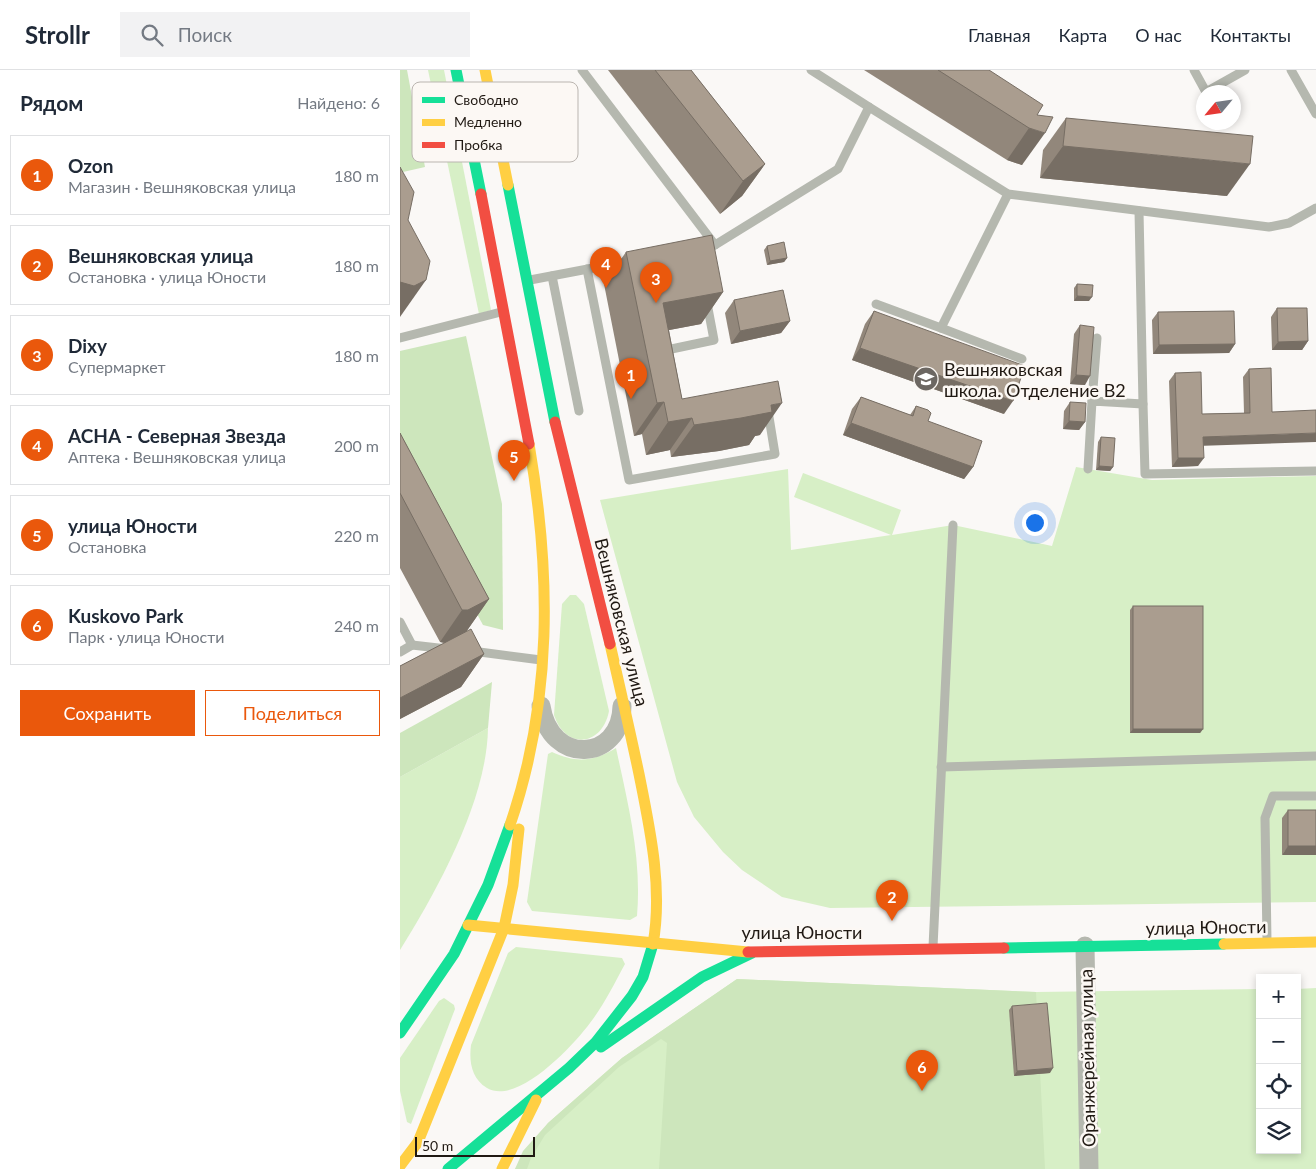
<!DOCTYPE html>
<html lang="ru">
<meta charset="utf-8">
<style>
:root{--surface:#fff;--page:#f2f2f3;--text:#1f2937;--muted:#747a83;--line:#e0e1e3;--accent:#ea580c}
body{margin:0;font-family:Lato,sans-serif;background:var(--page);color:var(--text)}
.controls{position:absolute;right:15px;bottom:15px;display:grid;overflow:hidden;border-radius:0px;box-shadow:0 2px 8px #0003}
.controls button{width:45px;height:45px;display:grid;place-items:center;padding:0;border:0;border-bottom:1px solid var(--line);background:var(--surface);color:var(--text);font:25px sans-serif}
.compass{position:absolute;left:796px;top:15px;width:45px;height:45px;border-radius:50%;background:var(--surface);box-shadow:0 2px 8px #0003;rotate:241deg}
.scale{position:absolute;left:15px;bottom:12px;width:120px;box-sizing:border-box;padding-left:5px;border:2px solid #201913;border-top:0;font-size:14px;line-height:18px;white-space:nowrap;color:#201913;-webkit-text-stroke:4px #fcf8f4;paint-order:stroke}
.you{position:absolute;left:634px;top:452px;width:18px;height:18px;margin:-12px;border:4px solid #fff;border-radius:50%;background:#1a73e8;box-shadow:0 0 0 8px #1a73e833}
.badge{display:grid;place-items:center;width:32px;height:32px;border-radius:50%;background:var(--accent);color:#fff;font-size:16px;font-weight:700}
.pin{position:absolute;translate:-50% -41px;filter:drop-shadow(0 1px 2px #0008)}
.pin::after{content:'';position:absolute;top:26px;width:18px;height:15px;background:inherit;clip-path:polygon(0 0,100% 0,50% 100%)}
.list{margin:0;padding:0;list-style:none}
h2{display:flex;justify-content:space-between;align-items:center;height:65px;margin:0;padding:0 20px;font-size:21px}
h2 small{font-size:16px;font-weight:400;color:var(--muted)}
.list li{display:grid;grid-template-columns:32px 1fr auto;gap:15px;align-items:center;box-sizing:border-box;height:80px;margin:0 10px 10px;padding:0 10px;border:1px solid var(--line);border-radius:0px}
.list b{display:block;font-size:19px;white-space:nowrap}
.list p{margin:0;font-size:16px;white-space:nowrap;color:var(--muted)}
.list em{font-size:16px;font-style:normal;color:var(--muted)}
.actions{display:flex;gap:10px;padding:15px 20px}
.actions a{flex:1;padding:11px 0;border:1px solid var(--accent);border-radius:0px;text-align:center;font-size:18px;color:var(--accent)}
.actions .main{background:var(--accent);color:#fff}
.icon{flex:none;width:28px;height:28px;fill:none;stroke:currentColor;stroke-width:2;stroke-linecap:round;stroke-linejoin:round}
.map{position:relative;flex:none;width:916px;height:1099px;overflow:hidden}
header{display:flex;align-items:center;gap:30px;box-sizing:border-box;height:70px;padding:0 25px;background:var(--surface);border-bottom:1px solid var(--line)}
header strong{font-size:24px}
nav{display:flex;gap:28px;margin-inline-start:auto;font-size:18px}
.search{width:350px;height:45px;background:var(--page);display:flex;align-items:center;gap:12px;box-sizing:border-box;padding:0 18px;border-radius:0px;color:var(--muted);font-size:19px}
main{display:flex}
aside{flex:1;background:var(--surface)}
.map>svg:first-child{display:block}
.green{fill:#d7efc6}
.forest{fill:#cde6bc}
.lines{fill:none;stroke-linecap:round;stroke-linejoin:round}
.lane{stroke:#b5b8af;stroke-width:9}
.street{stroke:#b5b8af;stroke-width:19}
.fast{stroke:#16e098;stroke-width:11}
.slow{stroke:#ffcf43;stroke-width:11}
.jam{stroke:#f24e42;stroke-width:11}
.wall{fill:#92877b}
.shaded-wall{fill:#776e64}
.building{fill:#aa9d8f;stroke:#776e64}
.labels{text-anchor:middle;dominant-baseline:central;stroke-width:5;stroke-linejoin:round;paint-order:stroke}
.poi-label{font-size:18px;fill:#201913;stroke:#fcf8f4;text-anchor:start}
.street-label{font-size:18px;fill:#201913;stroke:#fcf8f4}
.key{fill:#fcf8f4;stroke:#bab5b0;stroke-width:1}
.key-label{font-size:14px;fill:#201913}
</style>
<header>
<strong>Strollr</strong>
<div class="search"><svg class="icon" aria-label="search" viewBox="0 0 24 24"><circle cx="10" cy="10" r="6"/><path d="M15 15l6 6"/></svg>Поиск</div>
<nav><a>Главная</a><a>Карта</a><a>О нас</a><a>Контакты</a></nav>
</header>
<main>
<aside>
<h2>Рядом<small>Найдено: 6</small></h2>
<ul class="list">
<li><span class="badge">1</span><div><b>Ozon</b><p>Магазин · Вешняковская улица</p></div><em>180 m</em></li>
<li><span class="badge">2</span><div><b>Вешняковская улица</b><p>Остановка · улица Юности</p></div><em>180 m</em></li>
<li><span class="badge">3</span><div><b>Dixy</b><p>Супермаркет</p></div><em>180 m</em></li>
<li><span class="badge">4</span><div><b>АСНА - Северная Звезда</b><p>Аптека · Вешняковская улица</p></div><em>200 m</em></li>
<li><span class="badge">5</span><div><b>улица Юности</b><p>Остановка</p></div><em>220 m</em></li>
<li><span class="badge">6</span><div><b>Kuskovo Park</b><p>Парк · улица Юности</p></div><em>240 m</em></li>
</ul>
<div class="actions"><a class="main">Сохранить</a><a>Поделиться</a></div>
</aside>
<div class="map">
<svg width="916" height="1099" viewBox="0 0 916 1099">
<rect width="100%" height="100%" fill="#faf8f6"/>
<!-- green -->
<g class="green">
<polygon points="28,0 44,0 91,240 79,244"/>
<polygon points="676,397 752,410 916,406 916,832 430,838 382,827 342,800 323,782 294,747 277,712 200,430 388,399 391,480 491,465 394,427 403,403 501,440 492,465 553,455 652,476"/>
<path d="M170,525H176L184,534L209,641C202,677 165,680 154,645L162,534Z"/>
<path d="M88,658C87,730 38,819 0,880V707Z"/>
<path d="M216,678C228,734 242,788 237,846L230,850L132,841L127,832L148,684L152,682C176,693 193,692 216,678Z"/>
<path d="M116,877L222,888L225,894C214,914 204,935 190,953C173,976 117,1036 87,1018C71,1008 69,991 71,975L108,883Z"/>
<polygon points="337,909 636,922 860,919 860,1080 897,1080 897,919 916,918 916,1099 115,1099 148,1053 222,988"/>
<polygon points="44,928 54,935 55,939 11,1054 7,1052 0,1021 0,988 39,931"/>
</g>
<!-- forest -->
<g class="forest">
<polygon points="0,0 7,0 25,97 3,102 0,99"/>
<polygon points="66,266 102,434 103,560 83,555 0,403 0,281"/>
<polygon points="92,612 88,658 0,707 0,663"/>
<polygon points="337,909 636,922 645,1099 259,1099 267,973 261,969 219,997 145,1065 131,1088 127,1099 115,1099 123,1081 148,1053 222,988"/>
</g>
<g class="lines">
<!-- lane -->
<g class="lane">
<polyline points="182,0 315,175"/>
<polyline points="411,0 469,37"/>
<polyline points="794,0 806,22 845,0"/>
<polyline points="891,0 916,44"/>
<polyline points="608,124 541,258 622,289"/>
<polyline points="305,177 315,175 438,99 469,37 608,124 869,157 889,153 916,138"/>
<polyline points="187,199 229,410 375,384 368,341"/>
<polyline points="152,206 179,341"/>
<polyline points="130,210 230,191"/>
<polyline points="476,234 541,258"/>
<polyline points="0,268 101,242"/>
<polyline points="262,281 314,270 307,233"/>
<polyline points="692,331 697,268"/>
<polyline points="743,334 745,404 916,401"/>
<polyline points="688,399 692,331 743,334 739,141"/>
<polyline points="0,552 12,575 0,582"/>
<polyline points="12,575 47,579"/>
<polyline points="72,581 141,590"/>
<polyline points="541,697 916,686"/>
<polyline points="867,870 865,748 873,726 916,726"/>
<polyline points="533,877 553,455"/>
</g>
<!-- street -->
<g class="street">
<path d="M141,636C150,696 221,692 222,636"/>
<polyline points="685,876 689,1099"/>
</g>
<!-- fast -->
<g class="fast">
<polyline points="56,0 81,124"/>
<polyline points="108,115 155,352"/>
<polyline points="604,878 824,874"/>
<polyline points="0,963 54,884 88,815 110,755"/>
<polyline points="201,977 302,907 352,883"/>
<polyline points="48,1099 169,998 196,972 232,926 243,907 253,874"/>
</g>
<!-- slow -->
<g class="slow">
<polyline points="85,0 108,115"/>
<path d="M210,574C220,618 230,661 239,704C250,759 263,818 253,874"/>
<path d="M110,755C153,630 151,503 129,374"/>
<polyline points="68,855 348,882"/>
<polyline points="824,874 916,872"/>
<polyline points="0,1096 18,1072 104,858 113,815 119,759"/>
<polyline points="102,1099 136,1030"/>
</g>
<!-- jam -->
<g class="jam">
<polyline points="81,124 129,374"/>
<polyline points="155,352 210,574"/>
<polyline points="348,882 604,878"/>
</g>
</g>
<!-- wall -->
<g class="wall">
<polygon points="208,0 291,0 365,94 342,126 320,144"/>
<polygon points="464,0 589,0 637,45 622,95 607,90"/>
<polygon points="666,48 827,126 640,108 643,80"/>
<polygon points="367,176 387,188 384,192 367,195 364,180"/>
<polygon points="226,182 323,222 301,254 269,260 282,329 360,365 355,366 349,375 319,381 271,387 270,380 246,385 242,364 234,366 204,214"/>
<polygon points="677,214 689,231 674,231 674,218"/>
<polygon points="334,230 390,251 381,263 331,274 325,243"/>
<polygon points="877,238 908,271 902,280 872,280 871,247"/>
<polygon points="474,241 604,344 452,290 465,254"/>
<polygon points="758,242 835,274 829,283 753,284 752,250"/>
<polygon points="680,255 685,315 670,314 674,264"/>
<polygon points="849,299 872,342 803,375 798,396 772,397 769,311 775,303 802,344 844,343 843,307"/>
<polygon points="461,327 510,345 516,336 528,351 573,397 564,409 443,365 452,339"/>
<polygon points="670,332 685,352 679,360 663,359 664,341"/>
<polygon points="0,363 89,529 66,562 84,584 61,617 0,649 0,596 45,573 40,572 0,498"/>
<polygon points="701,367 713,397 710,401 696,400 698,372"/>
<polygon points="733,536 803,659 800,663 730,663 730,540"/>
<polygon points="888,740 916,740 882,785 882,748"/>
<polygon points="612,936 650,1003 614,1006 609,940"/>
</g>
<!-- shaded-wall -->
<g class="shaded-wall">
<polygon points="629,58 645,63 622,95 607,90"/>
<polygon points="663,76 850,94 827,126 640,108"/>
<polygon points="365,94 342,126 320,144 343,111"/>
<polygon points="387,188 384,192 367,195 370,191"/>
<polygon points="26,210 0,247 0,212"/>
<polygon points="323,222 301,254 243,265 263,233"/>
<polygon points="677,226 692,227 689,231 674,231"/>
<polygon points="390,251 381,263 331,274 340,261"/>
<polygon points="908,271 902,280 872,280 878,272"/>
<polygon points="835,274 829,283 753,284 759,275"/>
<polygon points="460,278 613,331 604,344 452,290"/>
<polygon points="676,305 690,306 685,315 670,314"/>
<polygon points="264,332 242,364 234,366 257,333"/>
<polygon points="382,333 360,365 355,366 349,375 319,381 271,387 294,355 371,335"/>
<polygon points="292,348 270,380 246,385 268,352"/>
<polygon points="669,351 685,352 679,360 663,359"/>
<polygon points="451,353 573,397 564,409 443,365"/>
<polygon points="916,363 916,372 797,376 803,367"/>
<polygon points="778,388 804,388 798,396 772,397"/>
<polygon points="699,396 713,397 710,401 696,400"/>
<polygon points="89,529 66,562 45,573 40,572 62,540"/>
<polygon points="84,584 61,617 0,649 0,628"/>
<polygon points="733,659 803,659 800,663 730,663"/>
<polygon points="888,776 916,776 916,785 882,785"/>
<polygon points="653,998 650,1003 614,1006 617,1001"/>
</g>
<!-- building -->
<g class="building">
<polygon points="255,0 291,0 365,94 343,111"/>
<polygon points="538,0 589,0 643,35 637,45 653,47 645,63 629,58"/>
<polygon points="666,48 853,66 850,94 663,76"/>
<polygon points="0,97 14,122 8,150 30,191 26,210 14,216 0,212"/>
<polygon points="312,165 323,222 263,233 282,329 378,311 382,333 371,335 372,342 341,348 294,355 292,348 268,352 264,332 257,333 226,182"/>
<polygon points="384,172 387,188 370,191 367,176"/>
<polygon points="677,214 693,215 692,227 677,226"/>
<polygon points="383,220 390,251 340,261 334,230"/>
<polygon points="877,238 907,238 908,271 878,272"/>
<polygon points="474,241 625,296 613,331 460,278"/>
<polygon points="834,241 835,274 759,275 758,242"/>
<polygon points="680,255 694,257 690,306 676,305"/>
<polygon points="871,298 872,342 916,340 916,363 803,367 804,388 778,388 775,303 801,302 802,344 850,343 849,299"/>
<polygon points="461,327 513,346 516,336 528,340 531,343 528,351 582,371 573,397 451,353"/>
<polygon points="670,332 686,333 685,352 669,351"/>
<polygon points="0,363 89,529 68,540 62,540 0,423"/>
<polygon points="701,367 715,368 713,397 699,396"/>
<rect x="733" y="536" width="70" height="123"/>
<polygon points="71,559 84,584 0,628 0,596"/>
<rect x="888" y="740" width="28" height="36"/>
<polygon points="647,933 653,998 617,1001 612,936"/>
</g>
<!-- icons -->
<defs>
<symbol id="school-disc" viewBox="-11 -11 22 22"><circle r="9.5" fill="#6c6762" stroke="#fcf8f4"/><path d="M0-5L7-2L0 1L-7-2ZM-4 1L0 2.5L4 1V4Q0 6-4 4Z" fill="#fff"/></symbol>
</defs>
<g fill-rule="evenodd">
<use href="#school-disc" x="512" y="295" width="28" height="28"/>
</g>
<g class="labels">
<!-- poi labels -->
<g class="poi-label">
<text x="544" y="299">Вешняковская<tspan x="544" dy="21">школа. Отделение В2</tspan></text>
</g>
<!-- street labels -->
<g class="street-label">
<text transform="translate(222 552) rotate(76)">Вешняковская улица</text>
<text transform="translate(806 857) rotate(-1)">улица Юности</text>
<text x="402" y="862">улица Юности</text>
<text transform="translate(687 988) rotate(-91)">Оранжерейная улица</text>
</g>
</g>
<!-- legend -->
<rect x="12" y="12" width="166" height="80" rx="8" class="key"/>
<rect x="22" y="27" width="23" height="6" fill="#16e098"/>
<rect x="22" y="49" width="23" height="7" fill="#ffcf43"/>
<rect x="22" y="72" width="23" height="6" fill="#f24e42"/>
<g class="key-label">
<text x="54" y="35">Свободно</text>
<text x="54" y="57">Медленно</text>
<text x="54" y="80">Пробка</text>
</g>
</svg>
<div class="controls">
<button>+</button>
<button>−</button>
<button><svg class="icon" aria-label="locate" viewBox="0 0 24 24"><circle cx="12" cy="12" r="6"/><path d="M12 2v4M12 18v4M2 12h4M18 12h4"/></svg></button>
<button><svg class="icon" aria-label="layers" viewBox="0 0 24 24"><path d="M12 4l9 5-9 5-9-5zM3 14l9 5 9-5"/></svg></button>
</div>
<svg class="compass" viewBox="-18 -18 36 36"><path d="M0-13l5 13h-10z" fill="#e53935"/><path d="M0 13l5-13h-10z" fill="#747a83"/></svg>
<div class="scale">50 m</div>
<div class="you"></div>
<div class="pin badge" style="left:231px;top:329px">1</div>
<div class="pin badge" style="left:492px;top:851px">2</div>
<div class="pin badge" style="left:256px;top:233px">3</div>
<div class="pin badge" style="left:206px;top:218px">4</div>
<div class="pin badge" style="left:114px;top:411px">5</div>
<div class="pin badge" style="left:522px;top:1021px">6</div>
</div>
</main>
